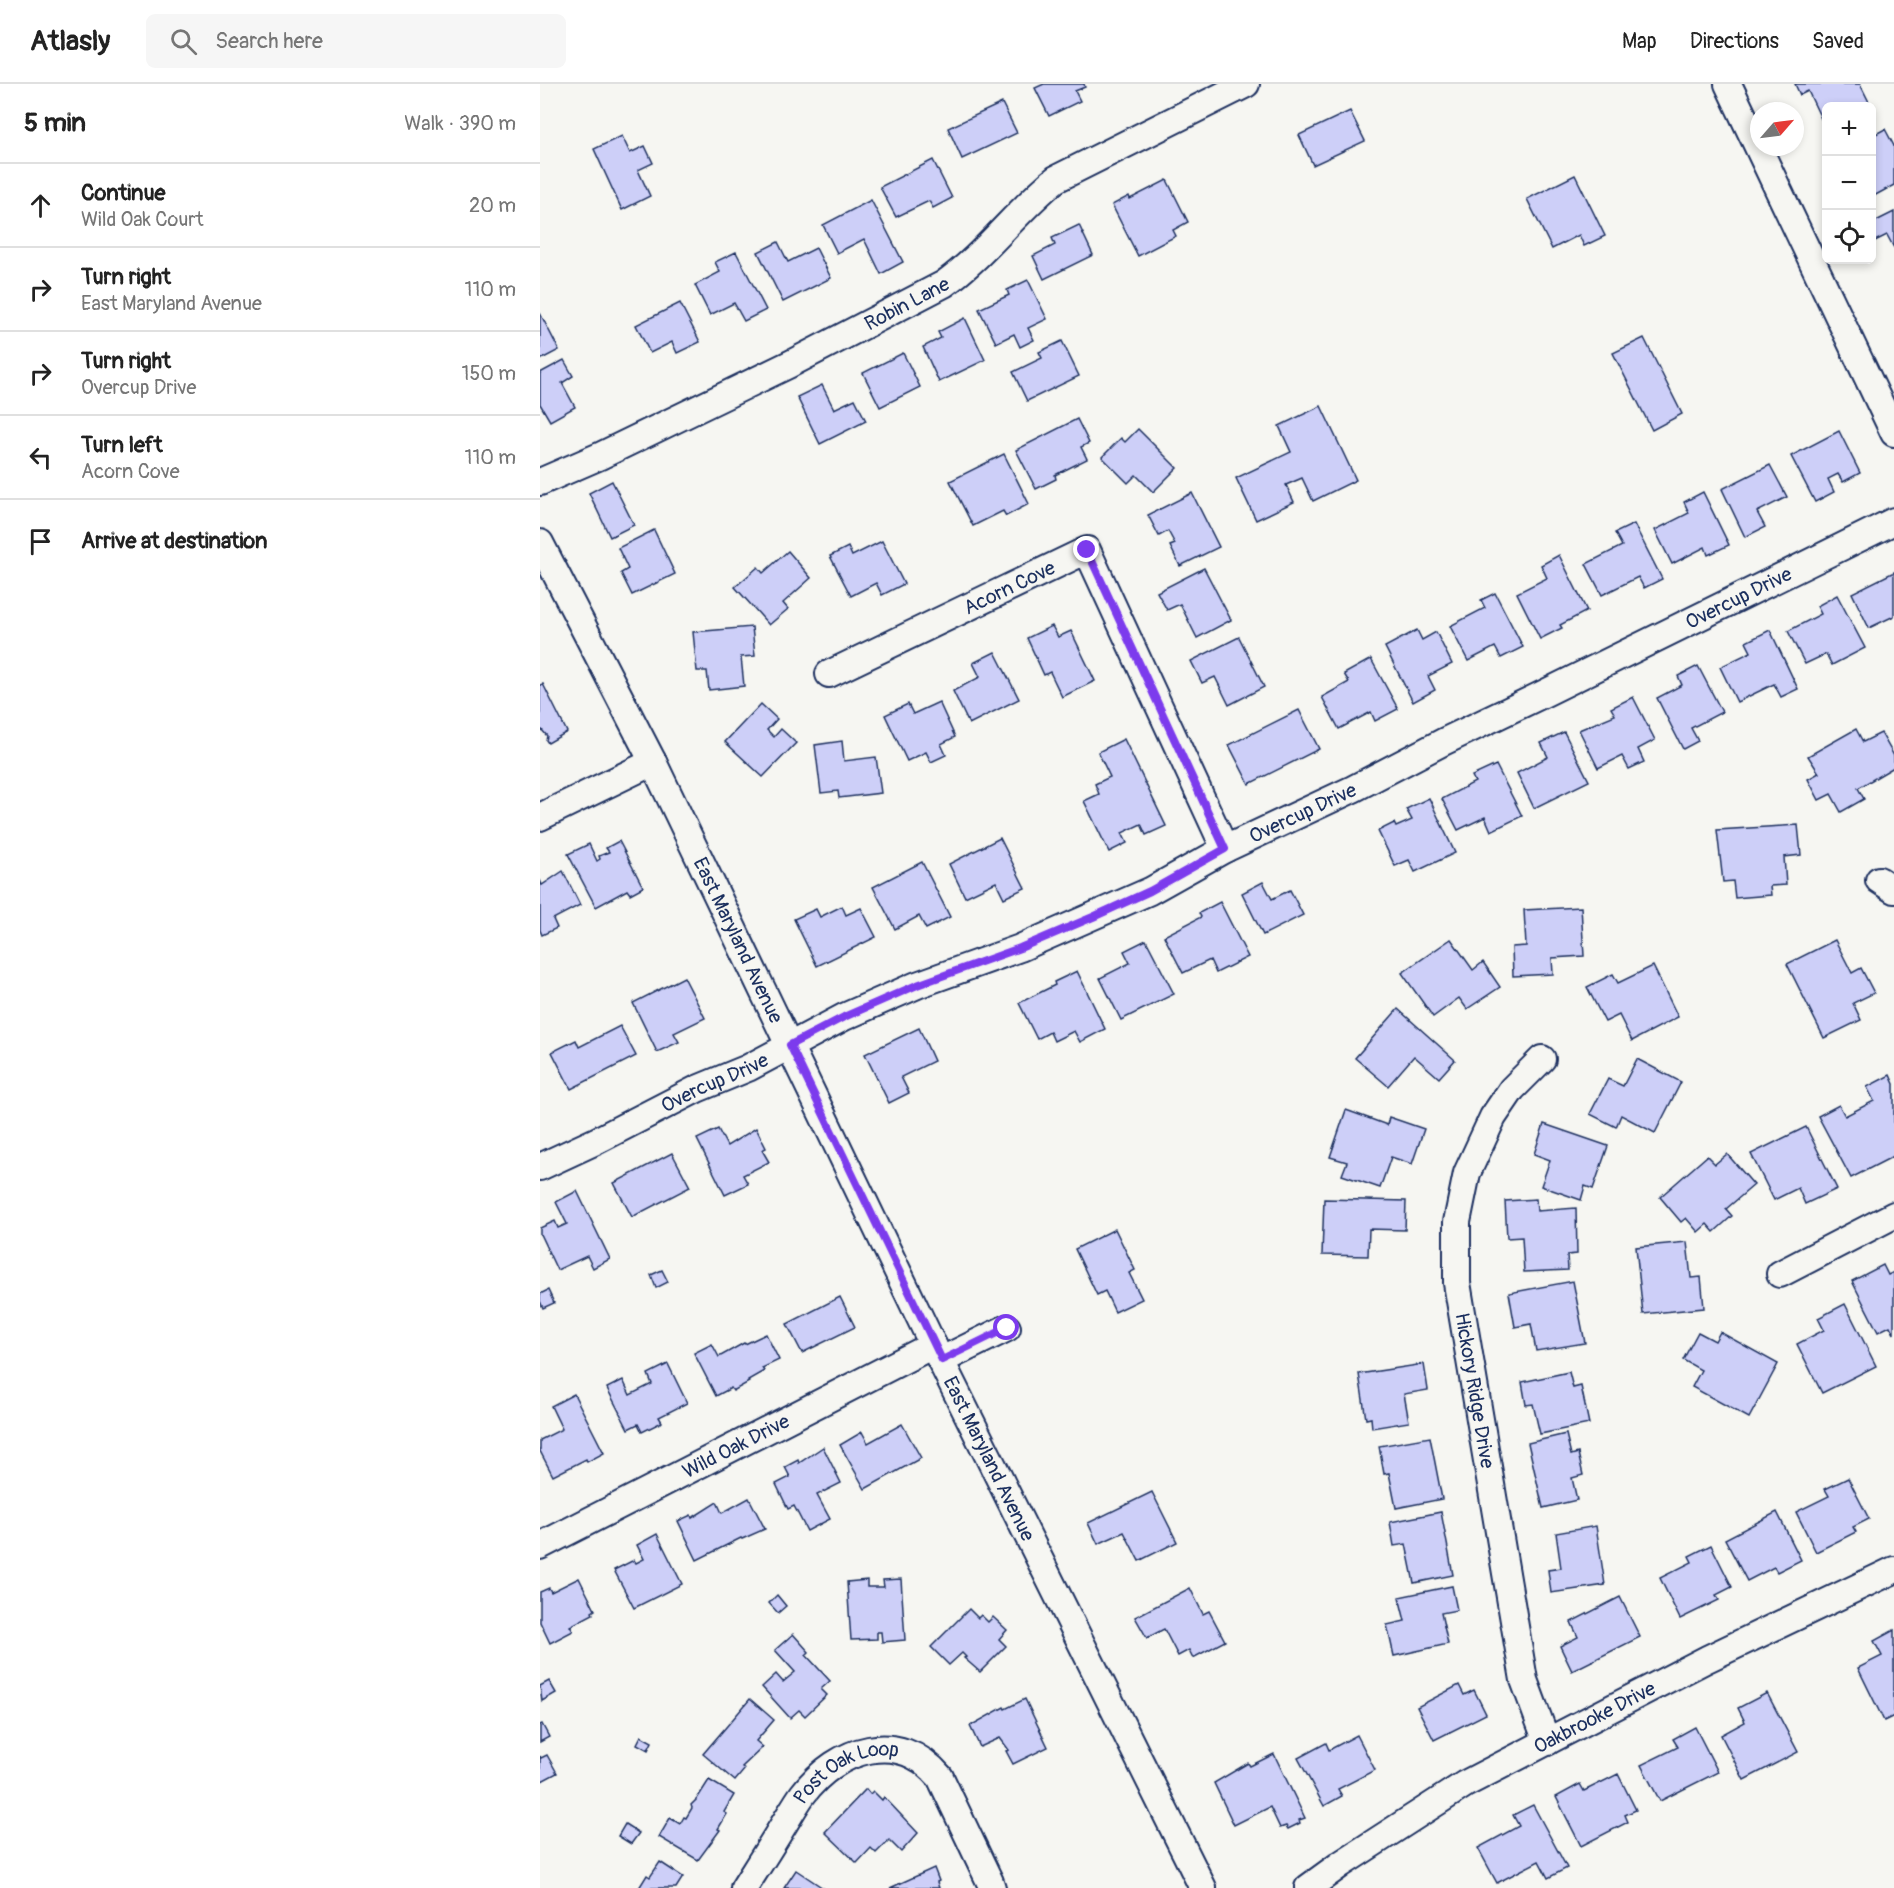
<!DOCTYPE html>
<meta charset="utf-8">
<style>
:root{--surface:#fff;--page:#f6f6f6;--text:#222;--muted:#767676;--line:#e0e0e0}
body{margin:0;font-family:Pangolin,sans-serif;background:var(--page);color:var(--text)}
.controls{position:absolute;right:18px;top:18px;display:grid;overflow:hidden;border-radius:9px;box-shadow:0 3px 9px #0003}
.controls button{width:54px;height:54px;display:grid;place-items:center;padding:0;border:0;border-bottom:2px solid var(--line);background:var(--surface);color:var(--text);font:30px sans-serif}
.compass{position:absolute;left:1210px;top:18px;width:54px;height:54px;border-radius:50%;background:var(--surface);box-shadow:0 3px 9px #0003;rotate:62deg}
.stop{position:absolute;width:18px;height:18px;margin:-14px;border:4px solid #7c3aed;border-radius:50%;background:#fff}
.stop.end{background:#7c3aed;border-color:#fff;box-shadow:0 2px 6px #0008}
.list{margin:0;padding:0;list-style:none}
h2{display:flex;justify-content:space-between;align-items:center;height:78px;margin:0;padding:0 24px;font-size:26px}
h2 small{font-size:20px;font-weight:400;color:var(--muted)}
.list li{display:grid;grid-template-columns:39px 1fr auto;gap:18px;align-items:center;box-sizing:border-box;height:84px;padding:0 24px;border-top:2px solid var(--line)}
.list b{display:block;font-size:22px;white-space:nowrap}
.list p{margin:0;font-size:20px;white-space:nowrap;color:var(--muted)}
.list em{font-size:20px;font-style:normal;color:var(--muted)}
.icon{flex:none;width:33px;height:33px;fill:none;stroke:currentColor;stroke-width:2;stroke-linecap:round;stroke-linejoin:round}
.map{position:relative;flex:none;width:1354px;height:1804px;overflow:hidden}
header{display:flex;align-items:center;gap:36px;box-sizing:border-box;height:84px;padding:0 30px;background:var(--surface);border-bottom:2px solid var(--line)}
header strong{font-size:28px}
nav{display:flex;gap:33px;margin-inline-start:auto;font-size:21px}
.search{width:420px;height:54px;background:var(--page);display:flex;align-items:center;gap:15px;box-sizing:border-box;padding:0 21px;border-radius:9px;color:var(--muted);font-size:22px}
main{display:flex}
aside{flex:1;background:var(--surface)}
.map>svg:first-child{display:block}
.building{fill:#cdcff8;stroke:#1b2f5e;stroke-width:1.5}
.lines{fill:none;stroke-linecap:round;stroke-linejoin:round}
.minor-casing{stroke:#1b2f5e;stroke-width:30}
.minor{stroke:#f6f6f2;stroke-width:26}
.route{stroke:#7c3aed;stroke-width:8}
.labels{text-anchor:middle;dominant-baseline:central;stroke-width:4.5;stroke-linejoin:round;paint-order:stroke}
.street-label{font-size:20px;fill:#1b2f5e;stroke:#f6f6f2}
</style>
<header>
<strong>Atlasly</strong>
<div class="search"><svg class="icon" aria-label="search" viewBox="0 0 24 24"><circle cx="10" cy="10" r="6"/><path d="M15 15l6 6"/></svg>Search here</div>
<nav><a>Map</a><a>Directions</a><a>Saved</a></nav>
</header>
<main>
<aside>
<h2>5 min<small>Walk · 390 m</small></h2>
<ul class="list">
<li><svg class="icon" aria-label="ahead" viewBox="0 0 24 24"><path d="M12 20V5M6 11l6-6 6 6"/></svg><div><b>Continue</b><p>Wild Oak Court</p></div><em>20 m</em></li>
<li><svg class="icon" aria-label="right" viewBox="0 0 24 24"><path d="M7 20v-9h11M14 6l5 5-5 5"/></svg><div><b>Turn right</b><p>East Maryland Avenue</p></div><em>110 m</em></li>
<li><svg class="icon" aria-label="right" viewBox="0 0 24 24"><path d="M7 20v-9h11M14 6l5 5-5 5"/></svg><div><b>Turn right</b><p>Overcup Drive</p></div><em>150 m</em></li>
<li><svg class="icon" aria-label="left" viewBox="0 0 24 24"><path d="M17 20v-9H6M10 6l-5 5 5 5"/></svg><div><b>Turn left</b><p>Acorn Cove</p></div><em>110 m</em></li>
<li><svg class="icon" aria-label="arrive" viewBox="0 0 24 24"><path d="M6 21V4h12l-3 4 3 4H6"/></svg><div><b>Arrive at destination</b></div></li>
</ul>
</aside>
<div class="map">
<svg width="1354" height="1804" viewBox="0 0 1354 1804">
<rect width="100%" height="100%" fill="#f6f6f2"/>
<filter id="ink" filterUnits="userSpaceOnUse"><feTurbulence type="fractalNoise" baseFrequency=".0167" numOctaves="2"/><feDisplacementMap in="SourceGraphic" scale="12" xChannelSelector="R" yChannelSelector="G"/><feConvolveMatrix kernelMatrix="1 2 1 2 8 2 1 2 1" color-interpolation-filters="sRGB"/></filter>
<g filter="url(#ink)">
<!-- building -->
<g class="building">
<polygon points="504,0 544,0 545,3 535,7 540,17 509,32 495,4"/>
<polygon points="1255,0 1320,0 1331,22 1286,22 1286,45 1268,7 1260,11"/>
<polygon points="462,19 477,49 422,75 408,44"/>
<polygon points="810,27 825,57 773,81 759,51"/>
<polygon points="1345,45 1354,62 1354,101 1332,113 1332,52"/>
<polygon points="82,52 90,69 105,62 113,79 98,86 110,112 82,126 54,65"/>
<polygon points="393,76 412,114 393,124 389,117 356,133 340,103"/>
<polygon points="1035,91 1065,152 1044,162 1039,151 1012,165 987,115"/>
<polygon points="627,96 648,138 633,146 636,152 598,172 572,121 589,112 590,115"/>
<polygon points="331,116 363,178 341,190 324,155 297,169 283,141"/>
<polygon points="1354,128 1354,164 1347,151 1335,157 1332,151 1332,139"/>
<polygon points="539,141 553,171 504,195 493,172 515,161 512,154"/>
<polygon points="238,158 248,178 276,164 291,194 243,218 218,168"/>
<polygon points="196,168 226,226 204,237 194,219 170,231 155,201 180,188 175,178"/>
<polygon points="488,196 507,235 488,244 494,256 480,263 474,250 456,259 439,225 469,211 467,206"/>
<polygon points="140,219 160,258 137,269 132,258 110,269 96,241"/>
<polygon points="0,229 19,266 0,276"/>
<polygon points="425,234 445,276 399,298 383,263 401,254 398,248"/>
<polygon points="1104,254 1142,330 1112,346 1073,269"/>
<polygon points="522,257 539,292 487,317 473,288 502,274 499,268"/>
<polygon points="363,269 380,303 340,323 323,289"/>
<polygon points="24,276 33,292 22,299 35,323 10,337 0,320 0,289"/>
<polygon points="282,301 294,325 315,315 326,337 280,360 257,313"/>
<polygon points="781,322 816,396 773,417 762,394 746,401 754,418 716,436 696,394 751,368 739,342"/>
<polygon points="537,335 549,359 541,363 547,375 515,391 516,395 496,405 476,366"/>
<polygon points="598,345 637,384 613,408 596,391 588,399 562,373 581,354 585,358"/>
<polygon points="1299,347 1320,389 1303,398 1298,390 1288,395 1294,408 1275,418 1251,372"/>
<polygon points="464,370 489,420 466,432 463,427 433,442 410,397"/>
<polygon points="1230,381 1247,413 1217,428 1225,443 1205,453 1182,405"/>
<polygon points="72,397 94,441 70,453 49,409"/>
<polygon points="1163,408 1189,461 1168,471 1165,463 1132,480 1115,446 1149,429 1144,418"/>
<polygon points="652,409 679,463 640,482 630,462 635,460 628,447 619,452 608,431"/>
<polygon points="1094,440 1122,495 1104,504 1098,493 1062,511 1046,480 1082,462 1075,449"/>
<polygon points="114,446 135,490 92,511 81,489 88,485 78,464"/>
<polygon points="342,457 364,500 342,511 336,499 311,512 290,472 308,463 312,472"/>
<polygon points="248,467 271,494 243,519 248,525 229,541 195,503 218,483 223,489"/>
<polygon points="1019,471 1047,527 1020,541 1022,544 1000,555 977,509 1007,494 1001,481"/>
<polygon points="664,484 691,536 657,554 640,520 627,526 617,508"/>
<polygon points="1354,488 1354,532 1329,544 1312,509"/>
<polygon points="955,509 983,563 961,574 955,563 928,577 910,542 945,524 941,516"/>
<polygon points="1297,511 1325,564 1292,581 1286,570 1265,580 1248,547 1281,530 1277,522"/>
<polygon points="512,542 518,553 531,547 555,597 522,613 510,588 504,591 487,554"/>
<polygon points="212,543 215,572 201,573 204,602 169,606 167,587 157,587 153,548"/>
<polygon points="877,546 882,556 896,548 912,580 888,592 895,606 873,618 845,563"/>
<polygon points="1230,546 1258,605 1241,613 1234,600 1197,618 1180,583 1211,568 1206,558"/>
<polygon points="699,553 724,603 689,621 675,593 662,599 651,577"/>
<polygon points="455,568 479,615 429,640 413,607 440,593 433,579"/>
<polygon points="831,575 858,625 835,637 831,628 799,645 782,613 809,598 804,590"/>
<polygon points="1158,582 1182,628 1151,644 1158,657 1143,665 1117,614 1142,601 1138,592"/>
<polygon points="3,600 27,648 8,659 6,656 7,652 2,646 0,647 0,601"/>
<polygon points="1093,613 1115,656 1098,665 1104,678 1089,685 1082,672 1058,684 1039,646 1075,631 1071,624"/>
<polygon points="399,618 415,653 401,660 406,671 391,678 386,668 367,677 345,631 368,620 373,630"/>
<polygon points="221,620 237,635 227,646 234,653 241,645 256,659 223,693 185,658"/>
<polygon points="759,626 779,665 709,700 689,661"/>
<polygon points="1316,645 1323,658 1341,649 1354,672 1354,683 1318,704 1324,715 1301,728 1291,710 1279,716 1268,695 1279,689 1268,672"/>
<polygon points="1024,648 1049,697 994,724 977,689 1008,673 1001,659"/>
<polygon points="584,655 626,742 606,751 601,740 582,749 587,759 569,768 544,717 559,710 555,700 570,693 558,668"/>
<polygon points="302,657 304,677 336,673 341,709 299,714 298,707 281,709 275,661"/>
<polygon points="956,681 982,732 951,747 945,733 918,746 902,715 935,698 932,692"/>
<polygon points="889,714 915,769 875,788 869,776 855,782 838,747 854,739 856,743 872,736 866,725"/>
<polygon points="1258,741 1261,771 1244,773 1246,801 1230,802 1231,811 1195,814 1193,797 1183,798 1177,746"/>
<polygon points="460,754 485,804 464,814 456,798 425,813 409,780"/>
<polygon points="79,757 103,803 90,810 87,806 56,823 28,770 49,760 57,777 60,775 59,772 69,768 66,764"/>
<polygon points="382,778 410,833 386,845 379,832 355,845 333,803"/>
<polygon points="23,787 40,821 13,835 17,844 2,851 0,846 0,796 2,801"/>
<polygon points="723,798 732,815 750,806 763,831 723,851 702,809"/>
<polygon points="680,818 708,873 676,889 670,876 643,889 624,852 661,833 659,829"/>
<polygon points="302,822 306,831 321,824 336,853 277,882 254,835 276,825 280,833"/>
<polygon points="1041,823 1044,872 1012,874 1013,890 973,892 972,863 986,862 984,826"/>
<polygon points="911,855 933,886 943,878 960,903 927,925 919,914 893,933 862,889"/>
<polygon points="606,856 634,910 581,936 560,894 590,879 584,867"/>
<polygon points="1295,856 1312,889 1321,884 1334,909 1313,919 1321,936 1284,954 1247,880"/>
<polygon points="1113,882 1138,933 1092,957 1079,931 1065,938 1047,903 1073,890 1078,899"/>
<polygon points="537,887 565,945 540,958 534,947 514,957 510,948 497,955 479,919 515,901 514,898"/>
<polygon points="144,893 165,934 134,949 139,958 117,968 93,919"/>
<polygon points="858,925 915,976 899,994 874,972 848,1002 815,974"/>
<polygon points="80,942 96,972 31,1005 12,968 36,956 39,963"/>
<polygon points="379,944 394,977 361,993 369,1009 349,1019 325,970"/>
<polygon points="1097,975 1141,998 1115,1049 1081,1031 1076,1043 1050,1030 1068,995 1083,1002"/>
<polygon points="1350,991 1354,1000 1354,1072 1311,1094 1278,1032 1299,1021 1305,1032 1334,1017 1327,1003"/>
<polygon points="806,1026 847,1041 849,1033 884,1045 872,1080 851,1073 840,1104 802,1091 807,1078 790,1073"/>
<polygon points="1004,1040 1068,1062 1053,1105 1045,1102 1041,1116 1001,1102 1010,1076 994,1070"/>
<polygon points="1266,1043 1297,1105 1265,1120 1258,1104 1234,1116 1211,1070"/>
<polygon points="216,1044 226,1064 222,1066 229,1078 203,1091 208,1100 185,1111 157,1055 178,1045 187,1062"/>
<polygon points="132,1069 150,1103 92,1133 74,1099"/>
<polygon points="1187,1070 1214,1101 1186,1125 1192,1132 1174,1148 1167,1140 1158,1148 1146,1134 1141,1138 1120,1113 1167,1072 1175,1080"/>
<polygon points="37,1107 70,1175 53,1184 47,1172 17,1186 0,1150 0,1144 15,1137 18,1144 27,1140 16,1118"/>
<polygon points="784,1115 866,1117 865,1146 829,1145 828,1172 782,1171"/>
<polygon points="996,1115 997,1127 1036,1124 1037,1170 1027,1171 1028,1186 984,1188 982,1153 967,1154 965,1117"/>
<polygon points="575,1145 595,1186 589,1189 602,1215 575,1228 565,1207 557,1211 535,1165"/>
<polygon points="1147,1158 1151,1194 1161,1193 1164,1224 1103,1230 1096,1163"/>
<polygon points="1343,1181 1348,1191 1354,1188 1354,1250 1350,1242 1338,1248 1312,1197"/>
<polygon points="122,1186 128,1198 116,1204 111,1191"/>
<polygon points="1033,1197 1045,1259 996,1267 991,1240 975,1243 969,1209"/>
<polygon points="8,1206 14,1219 3,1224 0,1217 0,1210"/>
<polygon points="300,1213 315,1243 262,1269 247,1240"/>
<polygon points="1305,1220 1336,1282 1282,1309 1257,1260 1284,1246 1278,1234"/>
<polygon points="1158,1248 1175,1257 1180,1248 1238,1280 1209,1334 1152,1303 1161,1286 1143,1276"/>
<polygon points="226,1250 239,1276 222,1284 224,1287 208,1296 209,1298 193,1307 191,1304 176,1312 154,1269 172,1260 179,1273 204,1259 205,1260"/>
<polygon points="128,1280 147,1319 119,1333 122,1338 102,1348 98,1340 88,1345 67,1304 83,1296 90,1311 112,1300 108,1290"/>
<polygon points="884,1280 888,1306 864,1310 869,1338 832,1344 831,1334 826,1335 819,1290"/>
<polygon points="1029,1288 1033,1304 1041,1302 1049,1340 1000,1350 993,1320 986,1321 982,1298"/>
<polygon points="34,1310 64,1369 47,1378 46,1375 13,1392 0,1367 0,1356 22,1345 11,1322"/>
<polygon points="362,1340 381,1374 325,1405 300,1361 322,1348 328,1359"/>
<polygon points="1026,1350 1031,1371 1038,1369 1043,1391 1032,1394 1037,1416 1003,1424 988,1359"/>
<polygon points="890,1353 902,1415 856,1424 849,1389 844,1390 839,1362"/>
<polygon points="283,1363 301,1399 277,1411 290,1435 267,1447 254,1422 248,1425 236,1400 250,1393 245,1383 258,1376 259,1379"/>
<polygon points="1308,1394 1329,1435 1313,1443 1316,1448 1276,1468 1256,1428 1289,1412 1285,1405"/>
<polygon points="612,1408 637,1458 599,1477 584,1448 558,1460 548,1439"/>
<polygon points="209,1414 225,1445 202,1455 201,1454 157,1476 138,1437 151,1431 152,1434 177,1418 182,1429"/>
<polygon points="901,1428 913,1491 874,1499 866,1460 854,1462 850,1438"/>
<polygon points="1237,1428 1261,1476 1237,1488 1234,1483 1207,1497 1185,1455"/>
<polygon points="1056,1442 1065,1501 1011,1509 1008,1486 1021,1484 1016,1449"/>
<polygon points="117,1450 142,1500 94,1524 74,1486 94,1476 96,1479 104,1475 97,1461"/>
<polygon points="1171,1461 1192,1503 1176,1511 1179,1516 1140,1535 1120,1494 1152,1478 1149,1472"/>
<polygon points="39,1494 55,1526 52,1528 53,1530 30,1542 33,1547 10,1559 0,1538 0,1508 9,1504 11,1508"/>
<polygon points="361,1495 365,1556 342,1558 341,1548 337,1548 337,1555 311,1556 307,1498 327,1496 327,1503 344,1503 343,1496"/>
<polygon points="912,1502 917,1526 901,1529 908,1560 854,1572 847,1541 865,1537 859,1513"/>
<polygon points="650,1504 663,1530 669,1527 685,1557 653,1574 649,1566 638,1572 624,1545 607,1554 595,1533"/>
<polygon points="237,1511 246,1522 238,1529 229,1519"/>
<polygon points="1080,1513 1100,1553 1032,1587 1020,1562 1038,1553 1031,1538"/>
<polygon points="429,1525 438,1534 441,1531 448,1538 453,1533 467,1546 459,1555 466,1562 440,1588 424,1574 426,1573 422,1569 409,1581 391,1563"/>
<polygon points="1354,1546 1354,1632 1344,1637 1318,1584 1342,1572 1334,1557"/>
<polygon points="253,1550 269,1568 266,1571 290,1597 281,1605 287,1611 265,1632 259,1626 250,1634 222,1603 236,1590 243,1598 255,1588 235,1566"/>
<polygon points="9,1597 16,1609 2,1617 0,1602"/>
<polygon points="919,1601 924,1611 934,1606 946,1630 894,1656 877,1623"/>
<polygon points="1227,1609 1258,1668 1204,1696 1181,1651 1205,1638 1198,1624"/>
<polygon points="210,1615 234,1636 216,1657 223,1663 202,1683 205,1685 195,1697 163,1670"/>
<polygon points="485,1615 508,1663 473,1680 466,1667 469,1666 460,1654 440,1663 430,1642 464,1623 465,1625"/>
<polygon points="2,1640 9,1653 0,1658 0,1641"/>
<polygon points="1155,1643 1178,1688 1120,1717 1101,1681 1138,1663 1133,1655"/>
<polygon points="817,1651 835,1686 798,1705 802,1712 784,1722 758,1674 786,1659 789,1666"/>
<polygon points="101,1652 112,1658 108,1666 97,1660"/>
<polygon points="734,1670 765,1734 759,1736 760,1739 748,1745 746,1742 740,1744 730,1723 694,1741 674,1699 708,1679 710,1682"/>
<polygon points="7,1671 17,1689 0,1698 0,1672 1,1674"/>
<polygon points="1078,1690 1096,1726 1085,1731 1088,1738 1041,1762 1016,1713 1040,1700 1044,1707"/>
<polygon points="169,1696 194,1711 184,1728 187,1730 178,1745 180,1746 158,1776 119,1753 130,1734 140,1740 144,1733 146,1734 152,1724 151,1721 157,1715"/>
<polygon points="326,1705 330,1710 333,1707 342,1716 344,1713 378,1749 361,1768 349,1756 336,1769 331,1764 317,1779 285,1748"/>
<polygon points="993,1721 1027,1784 1008,1794 999,1777 957,1799 938,1764 979,1742 973,1731"/>
<polygon points="85,1740 99,1749 91,1760 78,1752"/>
<polygon points="120,1778 143,1793 136,1804 99,1804 107,1791 110,1793"/>
<polygon points="394,1784 399,1797 397,1798 399,1804 350,1804"/>
<polygon points="256,1786 283,1804 244,1804"/>
</g>
<g class="lines">
<defs>
<g id="minor">
<polyline points="1188,0 1354,349"/>
<path id="s1" d="M0,398L60,372L250,280L404,200C446,170 476,127 516,95L706,0"/>
<path id="s2" d="M0,459L113,678L393,1261L663,1804"/>
<path id="s3" d="M289,590L547,466L685,765"/>
<polyline points="0,733 113,678"/>
<polyline points="1339,796 1354,806"/>
<path id="s4" d="M1002,975L972,1005L953,1033L927,1089L917,1138V1199L984,1596L1007,1658"/>
<path id="s5" d="M0,1083L56,1057L157,1005L208,984L304,933L377,901L480,864L610,807L685,765L813,705L903,658L999,612L1354,437"/>
<polyline points="1240,1190 1354,1131"/>
<polyline points="402,1276 467,1244"/>
<path id="s6" d="M0,1462L393,1261"/>
<path id="s7" d="M204,1804C216,1785 229,1765 241,1745C248,1734 255,1721 263,1710C298,1664 359,1644 400,1693L450,1798L452,1804"/>
<path id="s8" d="M768,1804L801,1780L925,1700L1167,1575L1354,1486"/>
</g>
</defs>
<!-- minor casing -->
<use href="#minor" class="minor-casing"/>
<!-- minor -->
<use href="#minor" class="minor"/>
</g>
</g>
<g class="lines" filter="url(#ink)">
<!-- route -->
<polyline class="route" points="467,1244 402,1276 250,961 304,933 377,901 480,864 553,833 610,807 685,765 547,466"/>
</g>
<g class="labels">
<!-- street labels -->
<g class="street-label">
<text stroke="none"><textPath href="#s1" startOffset="408">Robin Lane</textPath></text>
<text stroke="none"><textPath href="#s3" startOffset="200">Acorn Cove</textPath></text>
<text stroke="none"><textPath href="#s5" startOffset="1328">Overcup Drive</textPath></text>
<text stroke="none"><textPath href="#s5" startOffset="842">Overcup Drive</textPath></text>
<text stroke="none"><textPath href="#s2" startOffset="444">East Maryland Avenue</textPath></text>
<text stroke="none"><textPath href="#s5" startOffset="194">Overcup Drive</textPath></text>
<text stroke="none"><textPath href="#s4" startOffset="358">Hickory Ridge Drive</textPath></text>
<text stroke="none"><textPath href="#s6" startOffset="220">Wild Oak Drive</textPath></text>
<text stroke="none"><textPath href="#s2" startOffset="1020">East Maryland Avenue</textPath></text>
<text stroke="none"><textPath href="#s8" startOffset="334">Oakbrooke Drive</textPath></text>
<text stroke="none"><textPath href="#s7" startOffset="162">Post Oak Loop</textPath></text>
</g>
</g>
</svg>
<div class="controls">
<button>+</button>
<button>−</button>
<button><svg class="icon" aria-label="locate" viewBox="0 0 24 24"><circle cx="12" cy="12" r="6"/><path d="M12 2v4M12 18v4M2 12h4M18 12h4"/></svg></button>
</div>
<svg class="compass" viewBox="-18 -18 36 36"><path d="M0-13l5 13h-10z" fill="#e53935"/><path d="M0 13l5-13h-10z" fill="#767676"/></svg>
<div class="stop" style="left:467px;top:1244px"></div>
<div class="stop end" style="left:547px;top:466px"></div>
</div>
</main>
